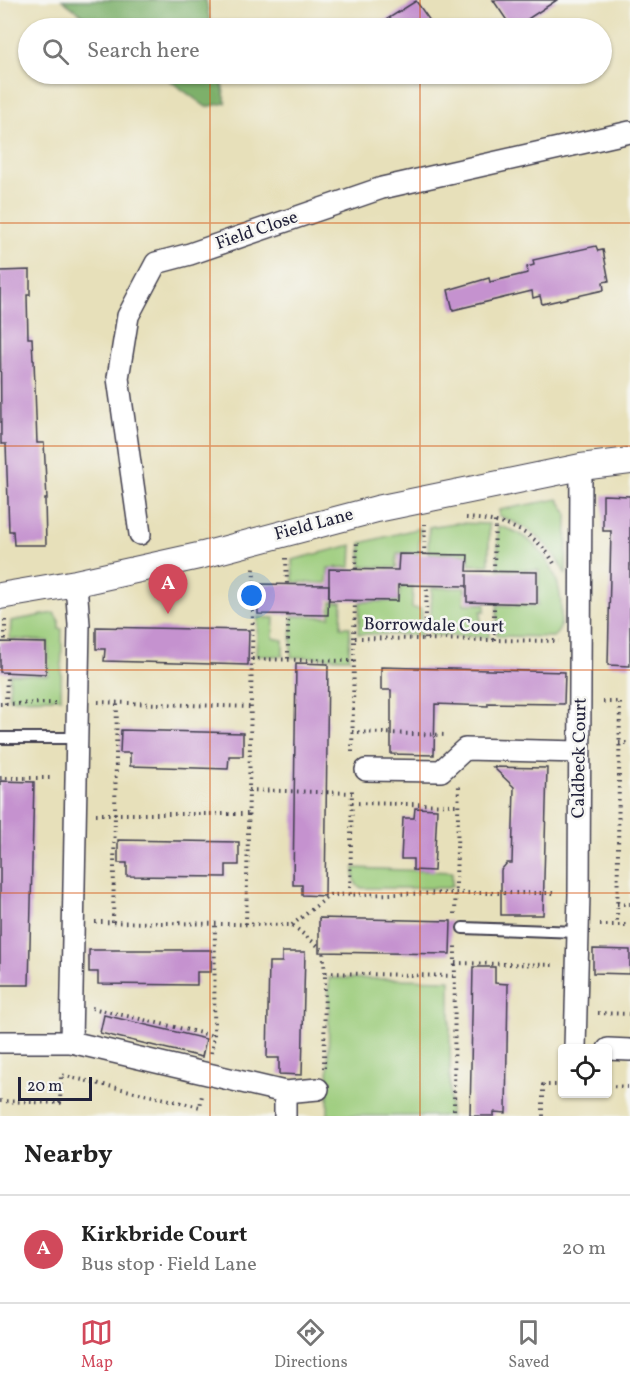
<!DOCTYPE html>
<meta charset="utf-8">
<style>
:root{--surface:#fff;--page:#f6f6f6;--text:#222;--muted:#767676;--line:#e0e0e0;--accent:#d1495b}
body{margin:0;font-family:Vollkorn,serif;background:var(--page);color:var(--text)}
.controls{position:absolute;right:18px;bottom:18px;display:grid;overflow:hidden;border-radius:6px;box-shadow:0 2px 4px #0004}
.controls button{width:54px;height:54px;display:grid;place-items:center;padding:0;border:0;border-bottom:2px solid var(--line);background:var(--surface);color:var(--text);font:30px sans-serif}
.scale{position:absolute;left:18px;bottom:15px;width:74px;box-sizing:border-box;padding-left:6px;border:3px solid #22223b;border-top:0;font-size:16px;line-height:21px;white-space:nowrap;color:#22223b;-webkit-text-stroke:4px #f6f6f2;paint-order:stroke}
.you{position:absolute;left:252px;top:596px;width:21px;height:21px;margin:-15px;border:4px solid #fff;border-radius:50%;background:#1a73e8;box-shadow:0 0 0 9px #1a73e833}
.badge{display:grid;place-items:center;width:39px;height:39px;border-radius:50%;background:var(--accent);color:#fff;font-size:20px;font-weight:700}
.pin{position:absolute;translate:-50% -50px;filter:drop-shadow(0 2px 3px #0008)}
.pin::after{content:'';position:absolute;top:32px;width:21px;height:18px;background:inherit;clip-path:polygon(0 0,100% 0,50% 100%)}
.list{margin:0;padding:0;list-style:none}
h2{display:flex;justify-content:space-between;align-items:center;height:78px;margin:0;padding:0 24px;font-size:26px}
h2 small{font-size:20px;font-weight:400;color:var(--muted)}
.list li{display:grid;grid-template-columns:39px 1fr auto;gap:18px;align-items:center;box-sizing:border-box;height:108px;padding:0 24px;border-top:2px solid var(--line)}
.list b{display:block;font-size:22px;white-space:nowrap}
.list p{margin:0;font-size:20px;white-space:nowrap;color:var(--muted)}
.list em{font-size:20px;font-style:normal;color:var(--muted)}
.icon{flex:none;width:33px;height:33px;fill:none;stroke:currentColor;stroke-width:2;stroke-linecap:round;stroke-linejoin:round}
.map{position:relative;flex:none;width:630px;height:1116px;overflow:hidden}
.search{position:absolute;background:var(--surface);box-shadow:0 2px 4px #0004;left:18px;right:18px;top:18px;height:66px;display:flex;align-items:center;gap:15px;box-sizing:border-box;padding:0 21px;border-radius:33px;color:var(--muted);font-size:22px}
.sheet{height:186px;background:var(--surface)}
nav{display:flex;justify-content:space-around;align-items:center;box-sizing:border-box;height:84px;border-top:2px solid var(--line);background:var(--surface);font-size:16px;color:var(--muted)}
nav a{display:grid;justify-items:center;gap:3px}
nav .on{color:var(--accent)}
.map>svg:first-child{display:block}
.green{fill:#9ccc7b;stroke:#5f775b;stroke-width:1.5}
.forest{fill:#7db06b;stroke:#506953;stroke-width:1.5}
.building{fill:#c592cf}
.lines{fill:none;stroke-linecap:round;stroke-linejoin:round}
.service-casing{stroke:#403e4e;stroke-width:14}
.minor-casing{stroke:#403e4e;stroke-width:24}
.tertiary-casing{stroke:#403e4e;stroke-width:28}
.path{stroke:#403e4e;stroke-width:4;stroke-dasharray:1.5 4.5;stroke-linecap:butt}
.service{stroke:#fff;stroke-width:10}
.minor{stroke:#fff;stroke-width:21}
.tertiary{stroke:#fff;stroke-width:26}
.grid{fill:none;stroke:#d45411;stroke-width:1.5;stroke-opacity:0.55}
.labels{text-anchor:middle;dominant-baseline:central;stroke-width:5;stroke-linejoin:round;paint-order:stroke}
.street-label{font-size:18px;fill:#22223b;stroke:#f6f6f2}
</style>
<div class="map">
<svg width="630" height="1116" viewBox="0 0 630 1116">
<rect width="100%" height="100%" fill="#f6f6f2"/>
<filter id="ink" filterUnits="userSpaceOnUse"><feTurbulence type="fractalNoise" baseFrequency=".0167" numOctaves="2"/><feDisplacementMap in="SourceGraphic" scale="12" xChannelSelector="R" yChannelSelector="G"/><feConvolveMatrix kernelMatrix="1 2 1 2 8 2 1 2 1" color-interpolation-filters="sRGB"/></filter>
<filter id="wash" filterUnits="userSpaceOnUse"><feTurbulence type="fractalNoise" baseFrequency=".008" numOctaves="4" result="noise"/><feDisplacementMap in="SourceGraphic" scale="24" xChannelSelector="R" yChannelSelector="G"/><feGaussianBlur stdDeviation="1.35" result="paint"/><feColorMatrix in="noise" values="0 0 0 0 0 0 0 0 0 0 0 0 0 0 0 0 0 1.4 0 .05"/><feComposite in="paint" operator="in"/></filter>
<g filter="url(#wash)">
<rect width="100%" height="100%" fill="#e7e0ba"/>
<!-- green -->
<g class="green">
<path d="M558,499L567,513L566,575C550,544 533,528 499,516V510Z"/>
<polygon points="454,523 489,524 489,565 469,565 469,554 428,553 429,527"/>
<path d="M498,526C538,535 562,572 561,612C561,623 562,630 553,637L497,636V605L538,606L539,570L498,569Z"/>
<polygon points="420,528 419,553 397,553 396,568 361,566 361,543"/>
<polygon points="352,545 351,567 328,568 327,583 293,582 292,560"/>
<polygon points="400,587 413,587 412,608 422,609 421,635 358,634 360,602 399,601"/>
<polygon points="432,588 465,588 464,604 485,604 485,611 481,611 480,629 489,629 489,637 430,635"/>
<polygon points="331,602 342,602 341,627 350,627 349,658 291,657 292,616 330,617"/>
<polygon points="54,613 59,621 59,629 62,629 61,698 9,699 10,674 48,675 48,641 10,639 11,621"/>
<polygon points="258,617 274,618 273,638 283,640 283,656 256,656"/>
<path d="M354,868L452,872V886L448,888H362C353,885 354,877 354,868Z"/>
<polygon points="329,978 450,980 450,1116 328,1116"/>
</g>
<!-- forest -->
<g class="forest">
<polygon points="62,0 206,0 211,28 100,28"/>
<polygon points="161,74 220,74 226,103 206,107"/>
</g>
<g id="blocks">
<!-- building -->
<g class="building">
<polygon points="493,0 557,0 514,28 512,28"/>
<polygon points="416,1 435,28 373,28"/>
<polygon points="596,246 598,251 603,250 609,281 603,282 604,290 542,304 540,296 533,298 532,291 453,310 448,290 489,278 490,282 528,273 527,267 534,265 533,260"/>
<polygon points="30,270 30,295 27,295 28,338 32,338 33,360 34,360 37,443 44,443 47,499 45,499 46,545 14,545 13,531 9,531 6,444 1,444 0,271"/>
<polygon points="603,495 630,496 630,666 608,665 611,531 603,531"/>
<polygon points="399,554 468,555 467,571 537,572 537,604 467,602 467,574 467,586 398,585 398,601 329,600 329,569 398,570"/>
<polygon points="258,584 329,585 328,615 258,614"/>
<polygon points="96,627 249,630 248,665 104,661 105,649 96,649"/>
<polygon points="0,642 46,643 46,674 0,672"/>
<polygon points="296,663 328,664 325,896 302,895 302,885 293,885"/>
<polygon points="381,667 565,672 564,704 488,703 488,706 435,704 434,755 391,754 391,690 381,690"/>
<polygon points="121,730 243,733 243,756 229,756 228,769 130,766 130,753 120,753"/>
<polygon points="493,767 547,768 543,915 501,915 501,870 507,863 512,863 514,787"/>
<polygon points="0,781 34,782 29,985 0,985"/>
<polygon points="415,808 437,809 434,871 413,870 413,859 401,859 403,818 414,818"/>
<polygon points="118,840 239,842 239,865 226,865 226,877 127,876 127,863 118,863"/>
<polygon points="319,918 451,921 450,954 319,952"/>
<polygon points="593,949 630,950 630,974 593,973"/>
<polygon points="89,950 211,950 211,972 197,972 197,985 98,984 98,972 89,972"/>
<polygon points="282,952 305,952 302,1075 279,1074 279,1058 267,1058 269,962 282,962"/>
<polygon points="473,967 495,967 495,983 508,984 506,1113 494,1112 494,1116 470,1116"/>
<polygon points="104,1015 206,1039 202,1057 100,1033"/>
</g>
</g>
</g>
<g filter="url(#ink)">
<use href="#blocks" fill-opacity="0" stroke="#403e4e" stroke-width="1.5"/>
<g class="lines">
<defs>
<g id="service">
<polyline points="0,738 77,738"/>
<polyline points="463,928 578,932"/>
</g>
<g id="minor">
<polyline points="140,534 118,378 128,316 156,263 190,254 382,188 630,132"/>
<polyline points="366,770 441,771 465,749 579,752"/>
<polyline points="0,1042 71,1042 79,625 76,583"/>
<polyline points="71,1042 285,1092 318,1089"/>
<polyline points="575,1048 579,894 581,467"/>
<polyline points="608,1049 630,1050"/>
<polyline points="285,1116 285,1092"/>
</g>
<polyline id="tertiary" points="0,596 76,583 203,555 377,509 581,467 630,461"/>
</defs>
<!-- service casing -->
<use href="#service" class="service-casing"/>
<!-- minor casing -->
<use href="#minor" class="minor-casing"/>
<!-- tertiary casing -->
<use href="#tertiary" class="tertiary-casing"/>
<!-- path -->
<g class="path">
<path d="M466,518C504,520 538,531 556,567"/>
<polyline points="424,555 425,524"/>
<polyline points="286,558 287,584"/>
<polyline points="356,569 357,540"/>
<polyline points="494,571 495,521"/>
<polyline points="288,615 288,660"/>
<polyline points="5,620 5,642"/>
<polyline points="354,638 355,600"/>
<polyline points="425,639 427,586"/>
<polyline points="494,640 494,603"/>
<polyline points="252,659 354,661 354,638 559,641"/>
<polyline points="98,702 251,707"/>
<polyline points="603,702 620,702 617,925"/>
<polyline points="0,704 55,703"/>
<polyline points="6,704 7,673"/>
<polyline points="352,732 447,735"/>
<polyline points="619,743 630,743"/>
<polyline points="352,752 354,661"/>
<polyline points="0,778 53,778"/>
<polyline points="249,790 352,793"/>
<polyline points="352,803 459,805"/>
<polyline points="96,814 248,814"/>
<polyline points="350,894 352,787"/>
<polyline points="617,904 630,904"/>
<polyline points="455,914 459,784"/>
<polyline points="95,922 292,925 323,950 325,973"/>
<polyline points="113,922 117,702"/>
<polyline points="246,924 254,565"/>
<polyline points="292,925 330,895 456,893 557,893"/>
<polyline points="600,925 630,925"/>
<polyline points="455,963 556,965"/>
<polyline points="92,1008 214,1036"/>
<polyline points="598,1013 630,1014"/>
<polyline points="211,1053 214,1036 215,925"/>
<polyline points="324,1068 325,973 454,976"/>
<polyline points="561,1085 562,1065"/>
<polyline points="608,1086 630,1087"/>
<polyline points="0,1101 60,1103 61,1075 200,1107 202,1095"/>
<polyline points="454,1116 455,943"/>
<polyline points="543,1116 543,1085 562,1085"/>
</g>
<!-- service -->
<use href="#service" class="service"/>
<!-- minor -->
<use href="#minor" class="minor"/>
<!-- tertiary -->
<use href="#tertiary" class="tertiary"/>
</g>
</g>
<!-- grid -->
<path class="grid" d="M210,0V28M420,0V28M210,74V1116M420,74V1116M0,223H630M0,446H630M0,670H630M0,893H630"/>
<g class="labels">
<!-- street labels -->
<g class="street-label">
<text transform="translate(257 231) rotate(-19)">Field Close</text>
<text transform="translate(314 525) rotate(-15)">Field Lane</text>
<text transform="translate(434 626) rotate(1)">Borrowdale Court</text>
<text transform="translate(580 758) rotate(-89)">Caldbeck Court</text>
</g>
</g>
</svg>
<div class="controls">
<button><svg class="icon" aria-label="locate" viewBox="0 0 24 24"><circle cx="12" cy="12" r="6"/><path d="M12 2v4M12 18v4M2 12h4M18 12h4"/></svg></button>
</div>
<div class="scale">20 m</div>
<div class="you"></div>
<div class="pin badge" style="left:168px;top:614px">A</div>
<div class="search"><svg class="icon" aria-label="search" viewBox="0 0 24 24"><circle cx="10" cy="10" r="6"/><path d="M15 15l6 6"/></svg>Search here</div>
</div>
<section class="sheet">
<h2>Nearby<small></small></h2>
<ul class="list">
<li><span class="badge">A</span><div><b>Kirkbride Court</b><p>Bus stop · Field Lane</p></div><em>20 m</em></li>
</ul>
</section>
<nav>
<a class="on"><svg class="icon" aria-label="map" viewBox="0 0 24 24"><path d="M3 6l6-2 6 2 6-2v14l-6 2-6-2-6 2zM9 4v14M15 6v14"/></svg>Map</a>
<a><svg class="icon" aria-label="directions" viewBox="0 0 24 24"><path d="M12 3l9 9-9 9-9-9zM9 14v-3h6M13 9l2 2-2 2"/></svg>Directions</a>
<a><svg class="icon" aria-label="saved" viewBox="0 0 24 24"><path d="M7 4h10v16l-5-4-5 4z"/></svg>Saved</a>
</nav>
